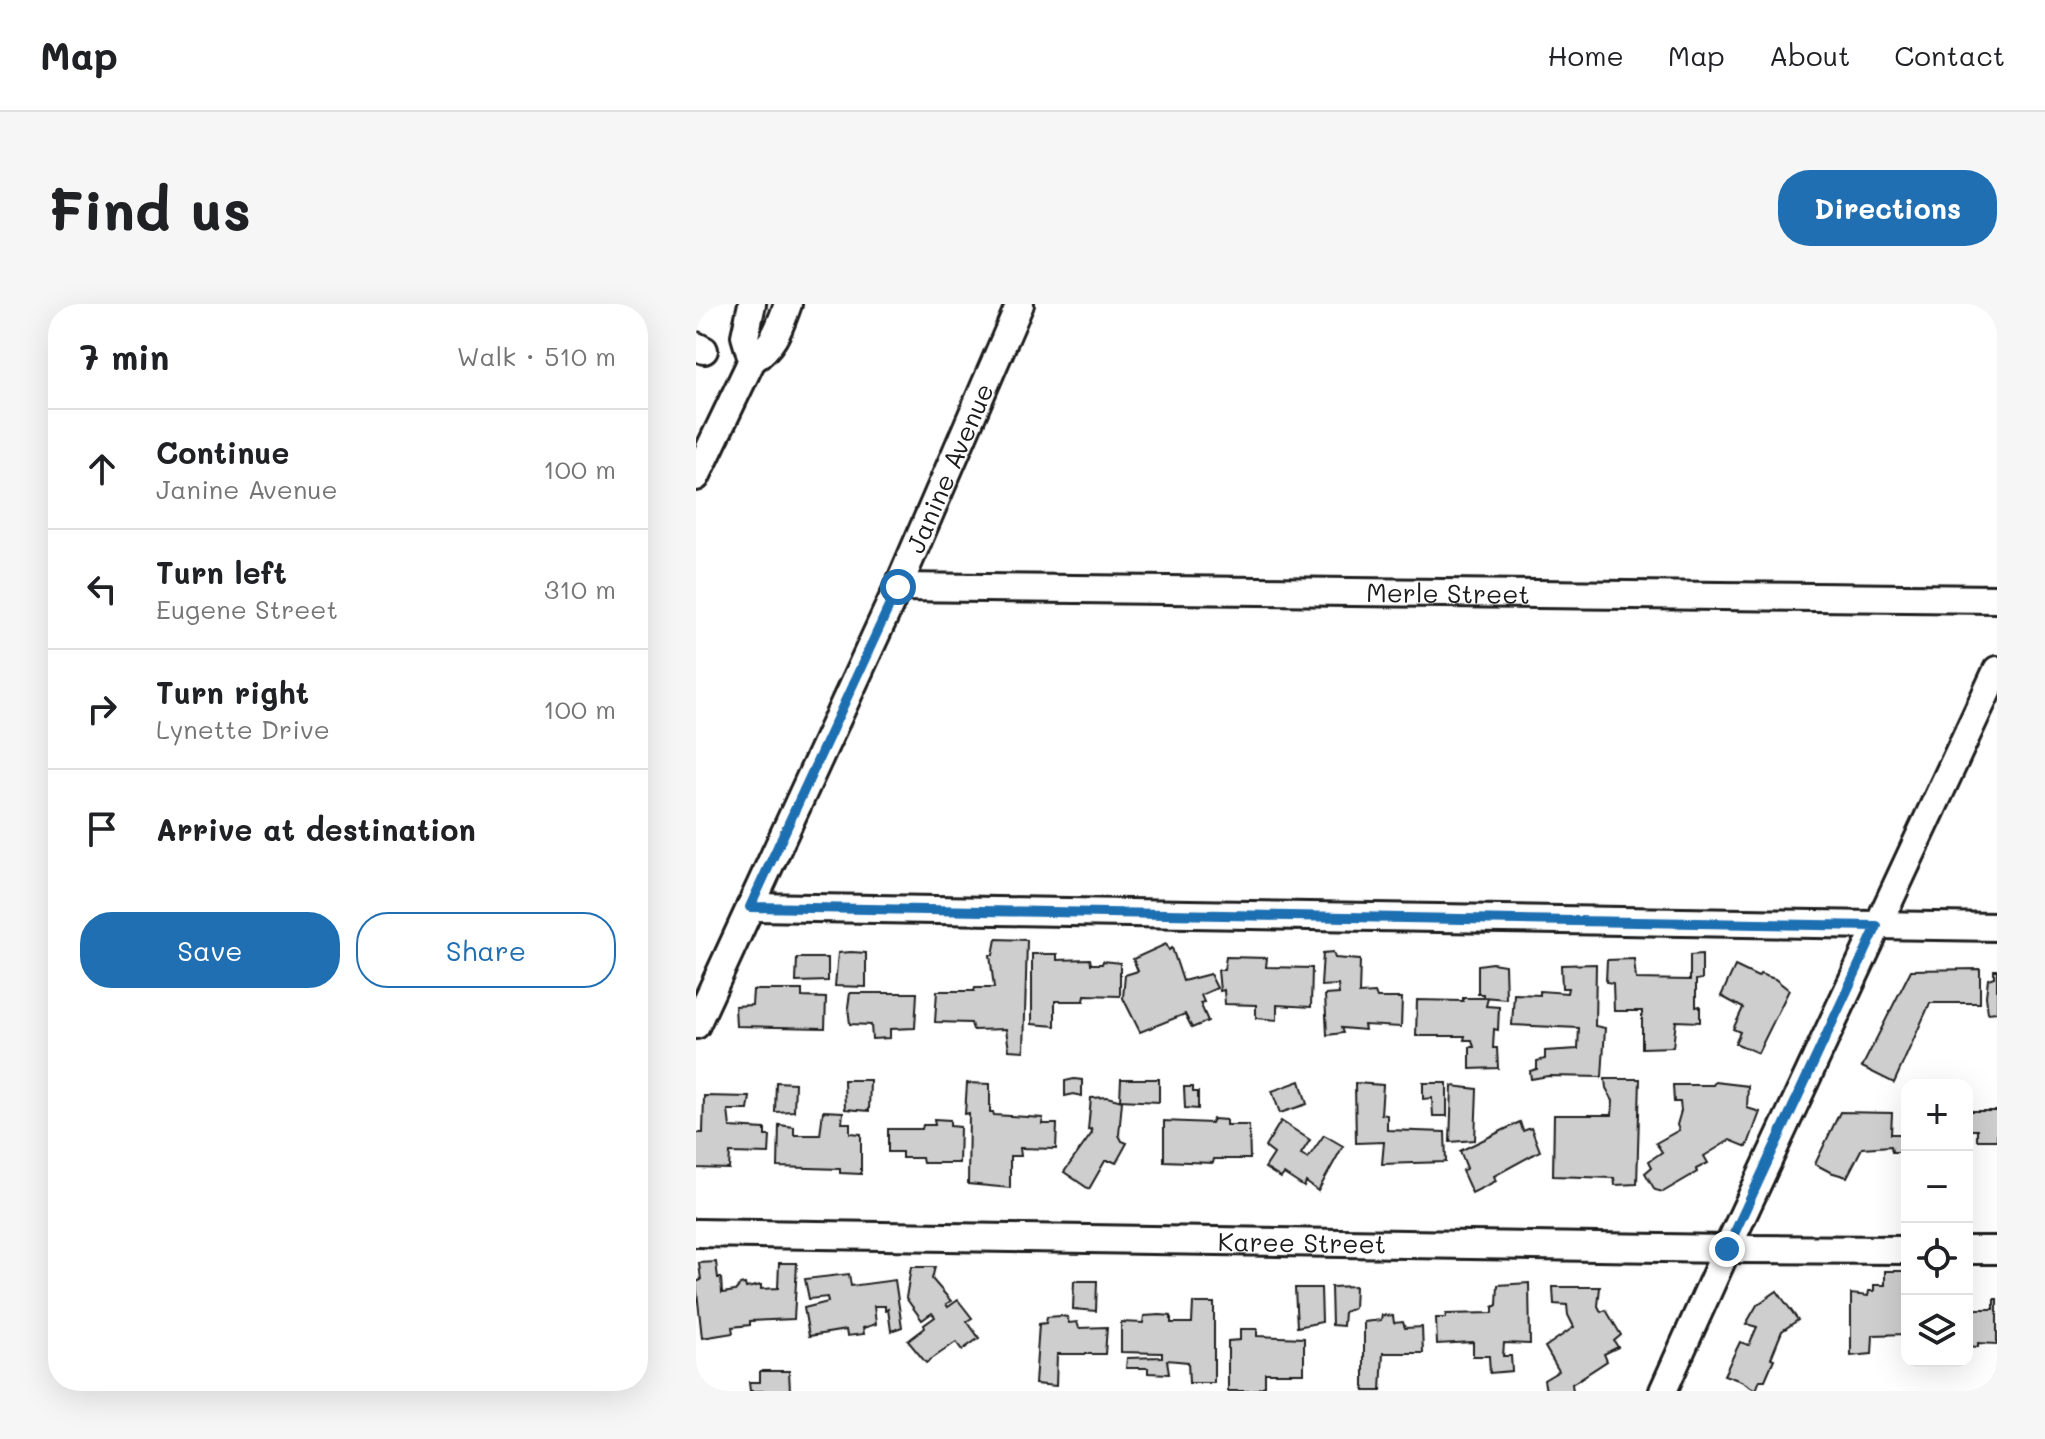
<!DOCTYPE html>
<meta charset="utf-8">
<style>
:root{--surface:#fff;--page:#f6f6f6;--text:#202124;--muted:#757577;--line:#e0e0e0;--accent:#1f6fb2}
body{margin:0;font-family:Mali,sans-serif;background:var(--page);color:var(--text)}
.controls{position:absolute;right:24px;bottom:24px;display:grid;overflow:hidden;border-radius:16px;box-shadow:0 8px 32px #0002}
.controls button{width:72px;height:72px;display:grid;place-items:center;padding:0;border:0;border-bottom:2px solid var(--line);background:var(--surface);color:var(--text);font:40px sans-serif}
.stop{position:absolute;width:24px;height:24px;margin:-18px;border:6px solid #1f6fb2;border-radius:50%;background:#fff}
.stop.end{background:#1f6fb2;border-color:#fff;box-shadow:0 2px 8px #0008}
.list{margin:0;padding:0;list-style:none}
h2{display:flex;justify-content:space-between;align-items:center;height:104px;margin:0;padding:0 32px;font-size:34px}
h2 small{font-size:26px;font-weight:400;color:var(--muted)}
.list li{display:grid;grid-template-columns:52px 1fr auto;gap:24px;align-items:center;box-sizing:border-box;height:120px;padding:0 32px;border-top:2px solid var(--line)}
.list b{display:block;font-size:30px;white-space:nowrap}
.list p{margin:0;font-size:26px;white-space:nowrap;color:var(--muted)}
.list em{font-size:26px;font-style:normal;color:var(--muted)}
.actions{display:flex;gap:16px;padding:24px 32px}
.actions a{flex:1;padding:18px 0;border:2px solid var(--accent);border-radius:32px;text-align:center;font-size:28px;color:var(--accent)}
.actions .main{background:var(--accent);color:#fff}
.icon{flex:none;width:44px;height:44px;fill:none;stroke:currentColor;stroke-width:2;stroke-linecap:round;stroke-linejoin:round}
.map{position:relative;flex:none;width:1301px;height:1087px;overflow:hidden;border-radius:32px}
header{display:flex;align-items:center;gap:48px;box-sizing:border-box;height:112px;padding:0 40px;background:var(--surface);border-bottom:2px solid var(--line)}
header strong{font-size:38px}
nav{display:flex;gap:44px;margin-inline-start:auto;font-size:28px}
.intro{display:flex;align-items:center;justify-content:space-between;box-sizing:border-box;height:192px;padding:0 48px}
h1{margin:0;font-size:56px}
.button{padding:20px 36px;border-radius:32px;background:var(--accent);color:#fff;font-size:28px;font-weight:700}
main{display:flex;gap:48px;padding:0 48px}
aside{flex:1;background:var(--surface);border-radius:32px;box-shadow:0 8px 32px #0002}
.map>svg:first-child{display:block}
.building{fill:#cecece;stroke:#1c1c1c;stroke-width:2}
.lines{fill:none;stroke-linecap:round;stroke-linejoin:round}
.minor-casing{stroke:#1c1c1c;stroke-width:32}
.minor{stroke:#fff;stroke-width:26}
.route{stroke:#1f6fb2;stroke-width:10}
.labels{text-anchor:middle;dominant-baseline:central;stroke-width:8;stroke-linejoin:round;paint-order:stroke}
.street-label{font-size:26px;fill:#1c1c1c;stroke:#fff}
</style>
<header>
<strong>Map</strong>
<nav><a>Home</a><a>Map</a><a>About</a><a>Contact</a></nav>
</header>
<div class="intro"><h1>Find us</h1><a class="button">Directions</a></div>
<main>
<aside>
<h2>7 min<small>Walk · 510 m</small></h2>
<ul class="list">
<li><svg class="icon" aria-label="ahead" viewBox="0 0 24 24"><path d="M12 20V5M6 11l6-6 6 6"/></svg><div><b>Continue</b><p>Janine Avenue</p></div><em>100 m</em></li>
<li><svg class="icon" aria-label="left" viewBox="0 0 24 24"><path d="M17 20v-9H6M10 6l-5 5 5 5"/></svg><div><b>Turn left</b><p>Eugene Street</p></div><em>310 m</em></li>
<li><svg class="icon" aria-label="right" viewBox="0 0 24 24"><path d="M7 20v-9h11M14 6l5 5-5 5"/></svg><div><b>Turn right</b><p>Lynette Drive</p></div><em>100 m</em></li>
<li><svg class="icon" aria-label="arrive" viewBox="0 0 24 24"><path d="M6 21V4h12l-3 4 3 4H6"/></svg><div><b>Arrive at destination</b></div></li>
</ul>
<div class="actions"><a class="main">Save</a><a>Share</a></div>
</aside>
<div class="map">
<svg width="1301" height="1087" viewBox="0 0 1301 1087">
<rect width="100%" height="100%" fill="#fff"/>
<filter id="ink" filterUnits="userSpaceOnUse"><feTurbulence type="fractalNoise" baseFrequency=".0125" numOctaves="2"/><feDisplacementMap in="SourceGraphic" scale="16" xChannelSelector="R" yChannelSelector="G"/><feConvolveMatrix kernelMatrix="1 2 1 2 8 2 1 2 1" color-interpolation-filters="sRGB"/></filter>
<g filter="url(#ink)">
<!-- building -->
<g class="building">
<polygon points="300,635 331,636 328,747 313,746 310,725 277,726 275,719 239,718 241,687 278,687 279,684 298,684 294,651 297,651"/>
<polygon points="470,640 473,646 476,644 487,677 514,670 521,684 505,691 508,698 504,699 512,717 496,724 489,710 444,728 427,694 429,671 442,667 437,655"/>
<polygon points="155,648 170,649 170,683 139,682 142,649"/>
<polygon points="637,648 639,654 664,656 663,690 679,689 681,694 706,694 705,723 668,721 669,726 645,724 647,729 631,731 629,691 643,690 642,681 625,682 627,649"/>
<polygon points="336,650 361,650 361,656 394,655 395,660 406,660 407,657 424,659 424,692 389,691 388,697 359,697 359,722 336,720"/>
<polygon points="1006,650 1006,675 1000,676 1000,703 1004,702 1004,718 980,717 977,743 946,744 946,707 918,707 917,679 910,678 911,656 938,655 940,675 994,676 994,651"/>
<polygon points="530,653 571,654 570,663 616,664 615,703 581,701 581,716 560,714 560,701 529,700 528,686 524,687 522,666 528,666"/>
<polygon points="101,654 132,654 132,677 100,678"/>
<polygon points="796,659 809,661 810,695 787,693 787,690 782,690 782,661"/>
<polygon points="900,660 899,722 909,724 906,773 852,772 835,775 834,767 841,765 841,757 849,755 849,747 882,745 883,724 816,721 818,690 844,691 844,687 871,689 872,684 866,684 865,661"/>
<polygon points="1039,662 1062,673 1064,670 1079,675 1093,686 1062,749 1039,739 1044,728 1037,725 1047,704 1025,692"/>
<polygon points="1284,665 1284,699 1234,699 1198,779 1166,763 1215,666"/>
<polygon points="1298,666 1301,666 1301,708 1292,709 1290,692 1292,675 1298,673"/>
<polygon points="57,686 106,686 106,693 130,694 129,724 40,722 39,702 56,701"/>
<polygon points="154,689 221,689 219,724 194,725 194,734 176,735 175,721 154,720 152,703"/>
<polygon points="767,694 792,694 790,702 803,703 802,726 798,725 797,744 801,744 802,764 774,765 774,743 778,743 776,736 768,736 769,732 720,732 721,696 767,697"/>
<polygon points="378,775 386,776 386,792 378,790 369,792 369,777"/>
<polygon points="425,775 463,775 463,798 424,796"/>
<polygon points="909,775 944,775 941,880 919,881 918,874 857,872 858,811 916,811 917,797 910,784"/>
<polygon points="148,776 174,776 173,807 149,805"/>
<polygon points="604,777 611,800 584,809 576,787"/>
<polygon points="80,778 99,779 98,807 79,808"/>
<polygon points="1019,778 1052,782 1051,804 1064,808 1051,843 1034,836 1008,852 1012,859 1000,865 1001,868 967,888 959,886 949,869 956,863 953,857 966,848 960,839 983,826 981,821 985,807 984,798 978,798 977,781 1017,781"/>
<polygon points="271,779 294,780 294,808 297,808 298,811 347,814 346,820 361,820 360,845 324,844 325,852 314,852 314,884 272,880 273,809 269,810"/>
<polygon points="659,779 687,781 685,810 691,811 691,826 749,828 750,858 686,860 688,838 660,839"/>
<polygon points="727,779 751,779 751,812 737,812 736,794 727,795"/>
<polygon points="756,782 781,785 779,836 754,838"/>
<polygon points="488,783 497,783 497,788 502,788 502,805 489,804"/>
<polygon points="8,792 54,793 52,806 32,806 34,823 69,825 69,832 74,832 73,850 34,849 33,865 0,864 0,829 7,829"/>
<polygon points="411,793 426,797 423,831 426,837 431,839 420,859 416,857 409,857 393,885 368,868 396,829 395,825 392,826 395,794"/>
<polygon points="127,807 147,808 146,819 154,819 154,829 165,830 165,870 144,869 144,865 82,863 83,821 98,823 98,831 124,831"/>
<polygon points="1271,807 1301,807 1301,836 1281,836 1281,826 1271,826"/>
<polygon points="1144,808 1196,809 1195,830 1211,830 1211,848 1196,848 1195,842 1166,844 1151,873 1134,868 1119,860"/>
<polygon points="238,815 254,816 254,822 264,823 263,859 227,859 226,854 206,854 206,848 192,848 192,825 226,825 227,821 239,821"/>
<polygon points="517,815 530,816 530,821 553,821 554,855 518,855 517,859 468,857 468,817 515,819"/>
<polygon points="585,817 614,836 605,850 612,854 628,831 647,842 622,887 610,878 608,883 588,870 585,874 569,864 578,850 569,843"/>
<polygon points="824,818 827,827 835,824 844,847 798,872 800,877 776,889 766,867 771,864 764,847"/>
<polygon points="20,958 22,974 25,974 26,989 39,987 44,981 49,980 50,984 65,981 65,985 82,984 83,959 101,959 98,1015 54,1017 54,1021 36,1023 37,1029 6,1034 0,978 5,976 3,959"/>
<polygon points="215,963 239,963 236,975 255,997 250,1000 252,1003 262,996 276,1014 271,1017 283,1034 266,1046 260,1038 230,1059 212,1037 229,1024 228,1021 239,1013 236,1009 226,1016 210,994"/>
<polygon points="1189,967 1211,967 1211,1030 1177,1031 1176,1050 1155,1052 1155,990 1172,992 1173,987 1178,987 1178,981 1189,981"/>
<polygon points="153,970 155,982 199,976 206,1023 195,1027 192,1005 189,1007 189,1002 178,1002 180,1020 167,1024 168,1030 151,1032 150,1026 113,1032 108,1004 132,998 131,993 113,995 109,975"/>
<polygon points="378,977 401,977 400,1007 377,1005"/>
<polygon points="833,979 834,1040 808,1039 807,1052 815,1052 816,1067 794,1069 793,1052 777,1052 777,1038 741,1040 740,1014 750,1014 750,1010 797,1009 797,1003 801,1001 802,981"/>
<polygon points="659,982 658,1004 648,1008 647,1022 636,1021 635,983"/>
<polygon points="857,983 904,983 902,1002 905,1008 910,1006 925,1031 918,1037 922,1043 908,1050 911,1057 876,1080 877,1087 850,1087 848,1076 863,1067 849,1043 878,1023 872,1011 871,1001 858,1000"/>
<polygon points="599,984 625,984 626,1018 601,1023"/>
<polygon points="1081,987 1102,1016 1086,1027 1075,1054 1078,1055 1069,1076 1064,1076 1060,1086 1045,1077 1028,1071 1044,1038 1053,1041 1061,1023 1050,1020 1061,1001"/>
<polygon points="1271,992 1272,1005 1298,1005 1298,995 1301,995 1301,1040 1282,1039 1282,1043 1271,1042"/>
<polygon points="497,999 518,999 518,1079 493,1079 492,1058 471,1056 473,1070 452,1069 452,1064 430,1064 431,1054 466,1053 466,1049 425,1048 425,1018 447,1019 448,1012 464,1011 475,1012 475,1019 496,1019"/>
<polygon points="686,1011 697,1012 698,1019 707,1018 709,1024 726,1023 727,1049 687,1049 685,1087 668,1087 668,1018 685,1016"/>
<polygon points="365,1012 371,1013 373,1019 381,1018 383,1024 411,1023 409,1050 361,1050 360,1082 339,1080 343,1020 350,1019 351,1013"/>
<polygon points="544,1025 561,1025 561,1032 608,1034 608,1069 569,1069 569,1082 557,1087 532,1087 532,1037 544,1036"/>
<polygon points="64,1067 93,1067 94,1087 54,1087 53,1078 64,1078"/>
</g>
<g class="lines">
<defs>
<g id="minor">
<polyline points="0,42 8,46"/>
<polyline points="56,56 49,32 56,0"/>
<path d="M0,173L56,56C78,42 83,24 92,0"/>
<path id="s1" d="M202,283L1301,295"/>
<polyline points="54,603 1301,623"/>
<path id="s2" d="M0,721L202,283L324,0"/>
<path id="s3" d="M0,929L1031,945L1211,946"/>
<polyline points="1271,946 1301,946"/>
<polyline points="967,1087 1031,945 1301,366"/>
</g>
</defs>
<!-- minor casing -->
<use href="#minor" class="minor-casing"/>
<!-- minor -->
<use href="#minor" class="minor"/>
</g>
</g>
<g class="lines" filter="url(#ink)">
<!-- route -->
<polyline class="route" points="202,283 54,603 1181,622 1031,945"/>
</g>
<g class="labels">
<!-- street labels -->
<g class="street-label">
<text stroke="none"><textPath href="#s2" startOffset="612">Janine Avenue</textPath></text>
<text stroke="none"><textPath href="#s1" startOffset="550">Merle Street</textPath></text>
<text stroke="none"><textPath href="#s3" startOffset="606">Karee Street</textPath></text>
</g>
</g>
</svg>
<div class="controls">
<button>+</button>
<button>−</button>
<button><svg class="icon" aria-label="locate" viewBox="0 0 24 24"><circle cx="12" cy="12" r="6"/><path d="M12 2v4M12 18v4M2 12h4M18 12h4"/></svg></button>
<button><svg class="icon" aria-label="layers" viewBox="0 0 24 24"><path d="M12 4l9 5-9 5-9-5zM3 14l9 5 9-5"/></svg></button>
</div>
<div class="stop" style="left:202px;top:283px"></div>
<div class="stop end" style="left:1031px;top:945px"></div>
</div>
</main>
